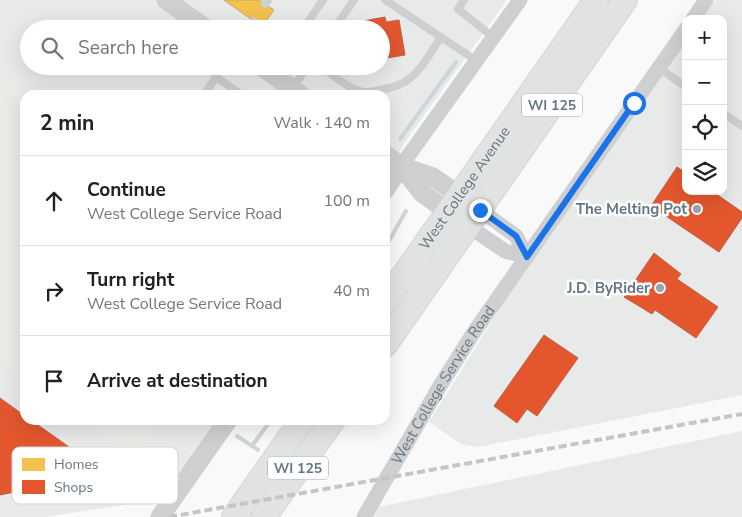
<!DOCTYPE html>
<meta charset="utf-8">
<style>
:root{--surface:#fff;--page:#f6f6f6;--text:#202124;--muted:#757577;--line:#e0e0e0}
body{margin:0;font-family:"Nunito Sans",sans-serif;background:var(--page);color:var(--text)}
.controls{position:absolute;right:15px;top:15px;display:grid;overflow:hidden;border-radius:10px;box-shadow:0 5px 20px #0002}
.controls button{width:45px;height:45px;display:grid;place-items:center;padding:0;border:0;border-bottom:1px solid var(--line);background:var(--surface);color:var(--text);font:25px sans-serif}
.stop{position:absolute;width:15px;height:15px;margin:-11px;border:4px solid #1a73e8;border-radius:50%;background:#fff}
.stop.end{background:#1a73e8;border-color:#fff;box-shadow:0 1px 5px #0008}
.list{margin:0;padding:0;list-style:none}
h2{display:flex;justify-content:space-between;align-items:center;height:65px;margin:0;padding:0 20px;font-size:21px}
h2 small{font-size:16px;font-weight:400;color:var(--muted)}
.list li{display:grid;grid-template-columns:32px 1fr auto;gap:15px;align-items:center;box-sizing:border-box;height:90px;padding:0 20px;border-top:1px solid var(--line)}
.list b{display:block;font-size:19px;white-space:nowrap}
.list p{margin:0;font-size:16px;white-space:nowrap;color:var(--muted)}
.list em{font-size:16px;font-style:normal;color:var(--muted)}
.icon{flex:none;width:28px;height:28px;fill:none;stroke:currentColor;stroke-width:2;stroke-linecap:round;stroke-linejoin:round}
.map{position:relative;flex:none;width:742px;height:517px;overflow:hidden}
.search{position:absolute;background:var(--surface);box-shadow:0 5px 20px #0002;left:20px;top:20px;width:370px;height:55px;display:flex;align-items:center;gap:12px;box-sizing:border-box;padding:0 18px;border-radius:28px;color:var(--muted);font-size:19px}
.panel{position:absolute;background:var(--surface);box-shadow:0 5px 20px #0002;left:20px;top:90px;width:370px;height:335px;border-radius:15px}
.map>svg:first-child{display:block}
.built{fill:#e8e9e9}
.green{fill:#e8ebe6}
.homes{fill:#f2c14e;stroke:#c8aa5e}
.shops{fill:#e4572e;stroke:#be6048}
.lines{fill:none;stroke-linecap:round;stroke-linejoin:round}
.stream{stroke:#ced6d9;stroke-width:4}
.primary-casing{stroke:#d5d6d7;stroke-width:26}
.service{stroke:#cecfd0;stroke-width:8}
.minor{stroke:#cecfd0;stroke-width:15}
.tertiary{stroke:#cecfd0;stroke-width:19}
.primary{stroke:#e1e2e2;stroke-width:24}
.rail{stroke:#c3c5c6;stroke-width:4;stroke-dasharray:8 4;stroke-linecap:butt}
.route{stroke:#1a73e8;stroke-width:6}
.poi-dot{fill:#99a4ac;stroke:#fff;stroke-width:2}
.labels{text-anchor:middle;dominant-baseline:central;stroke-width:5;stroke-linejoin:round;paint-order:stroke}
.shield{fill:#fff;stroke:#939fa8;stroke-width:1}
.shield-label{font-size:14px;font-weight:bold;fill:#657683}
.street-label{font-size:15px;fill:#657683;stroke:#fff}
.poi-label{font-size:15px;font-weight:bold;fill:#657683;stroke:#fff;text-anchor:end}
.key{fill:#fff;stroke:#d1d6da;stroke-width:1}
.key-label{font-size:14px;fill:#657683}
</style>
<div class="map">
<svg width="742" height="517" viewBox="0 0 742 517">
<rect width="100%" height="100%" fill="#f9f9f9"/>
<!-- built -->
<g class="built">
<polygon points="0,0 167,0 208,29 29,29 29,66 381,66 381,29 224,29 181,0 507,0 408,138 385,173 385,95 25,95 25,420 217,420 163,499 45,517 0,517"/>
<polygon points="715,0 742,0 742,395 479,447 461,444 429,422 504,302 686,42 686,191 723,191 723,19 702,19"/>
<polygon points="742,431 742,517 364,517 369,509"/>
</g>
<!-- green -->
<g class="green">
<polygon points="0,74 29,95 25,95 25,381 0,363"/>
<polygon points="80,420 162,420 138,453 121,450"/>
</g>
<!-- homes -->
<polygon class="homes" points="224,0 259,0 274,10 262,27"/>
<!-- shops -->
<g class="shops">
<polygon points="385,17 386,22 399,20 405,55 381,59 381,29 353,29 352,24 360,22 360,26 363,26 363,21"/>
<polygon points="677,167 686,173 686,191 712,191 742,212 742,218 719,252 651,206"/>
<polygon points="654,253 681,274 677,279 718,307 696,338 655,310 652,314 624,297"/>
<polygon points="544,335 578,358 537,416 527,409 517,423 494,406"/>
<polygon points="0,398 25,416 25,420 31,420 93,464 77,488 68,481 0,495"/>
</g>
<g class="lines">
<!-- stream -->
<g class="stream">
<polyline points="400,139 456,62"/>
<polyline points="385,248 406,211"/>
<polyline points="237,436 258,450"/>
<polyline points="252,446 271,420"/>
</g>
<defs>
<g id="primary">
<path id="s2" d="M385,302L596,0"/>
<polyline points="385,345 625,0"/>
<polyline points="234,517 302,420"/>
<polyline points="264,517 333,420"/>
</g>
</defs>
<!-- primary casing -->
<use href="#primary" class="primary-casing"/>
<!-- service -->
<g class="service">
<polyline points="385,0 477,61"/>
<polyline points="464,0 458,9 494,38"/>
<polyline points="265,4 268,0"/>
<polyline points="248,29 254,21"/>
<polyline points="303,29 323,0"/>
<polyline points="334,29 354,0"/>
<path d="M321,66C333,75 348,89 364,92C369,93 375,91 379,90C415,86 423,64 441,37"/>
<polyline points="659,68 686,87"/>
<polyline points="292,89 308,66"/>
<polyline points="204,95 216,77 242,95"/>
<polyline points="723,113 742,126"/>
</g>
<!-- minor -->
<g class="minor">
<polyline points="693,19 706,0"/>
<polyline points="401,166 520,0"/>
<polyline points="480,210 516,236 527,257"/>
<polyline points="468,226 505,251 527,257"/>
<path id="s1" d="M364,517L438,389L474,332L686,29"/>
</g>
<!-- tertiary -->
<g class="tertiary">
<polyline points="166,0 207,29"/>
<polyline points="261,66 301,95"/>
<polyline points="385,154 401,166 422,193 458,219"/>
<polyline points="401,166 433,177 480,210"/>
<polyline points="385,190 401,166"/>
<polyline points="160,517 228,420"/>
</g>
<!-- primary -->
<use href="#primary" class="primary"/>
<!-- rail -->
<polyline class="rail" points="169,517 742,414"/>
</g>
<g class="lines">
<!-- route -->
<polyline class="route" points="480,210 516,236 527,257 634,103"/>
</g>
<!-- markers -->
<g class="poi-dot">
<circle cx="697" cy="209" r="5"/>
<circle cx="660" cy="288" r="5"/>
</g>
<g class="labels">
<!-- shield labels -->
<g class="shield">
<rect x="522" y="93.5" width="60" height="23" rx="4"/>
<rect x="268" y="456.5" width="60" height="23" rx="4"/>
</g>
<g class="shield-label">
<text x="552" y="105">WI 125</text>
<text x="298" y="468">WI 125</text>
</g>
<!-- street labels -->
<g class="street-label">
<text stroke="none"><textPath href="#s2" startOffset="139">West College Avenue</textPath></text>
<text stroke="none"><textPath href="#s1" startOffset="154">West College Service Road</textPath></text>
</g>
<!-- poi labels -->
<g class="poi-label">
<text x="687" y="209">The Melting Pot</text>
<text x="650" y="288">J.D. ByRider</text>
</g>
</g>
<!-- legend -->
<rect x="12" y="447" width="166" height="57" rx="8" class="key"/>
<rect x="22" y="458" width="23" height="13" fill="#f2c14e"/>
<rect x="22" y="480" width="23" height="14" fill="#e4572e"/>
<g class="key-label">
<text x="54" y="469">Homes</text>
<text x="54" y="492">Shops</text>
</g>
</svg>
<div class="controls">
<button>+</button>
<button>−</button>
<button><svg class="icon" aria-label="locate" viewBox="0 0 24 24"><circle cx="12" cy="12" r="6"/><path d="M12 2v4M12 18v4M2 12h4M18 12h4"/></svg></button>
<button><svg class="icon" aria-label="layers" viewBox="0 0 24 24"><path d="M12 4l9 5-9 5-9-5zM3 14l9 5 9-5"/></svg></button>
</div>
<div class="stop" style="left:634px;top:103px"></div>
<div class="stop end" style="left:480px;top:210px"></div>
<div class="search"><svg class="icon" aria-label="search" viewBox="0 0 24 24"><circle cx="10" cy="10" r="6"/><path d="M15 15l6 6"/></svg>Search here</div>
<section class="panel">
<h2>2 min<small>Walk · 140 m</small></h2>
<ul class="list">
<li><svg class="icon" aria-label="ahead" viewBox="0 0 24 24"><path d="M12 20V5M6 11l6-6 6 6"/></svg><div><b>Continue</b><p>West College Service Road</p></div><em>100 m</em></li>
<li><svg class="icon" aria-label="right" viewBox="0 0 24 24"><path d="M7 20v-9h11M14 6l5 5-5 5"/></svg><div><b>Turn right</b><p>West College Service Road</p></div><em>40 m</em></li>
<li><svg class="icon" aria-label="arrive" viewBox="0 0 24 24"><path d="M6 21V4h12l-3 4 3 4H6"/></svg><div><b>Arrive at destination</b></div></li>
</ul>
</section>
</div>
